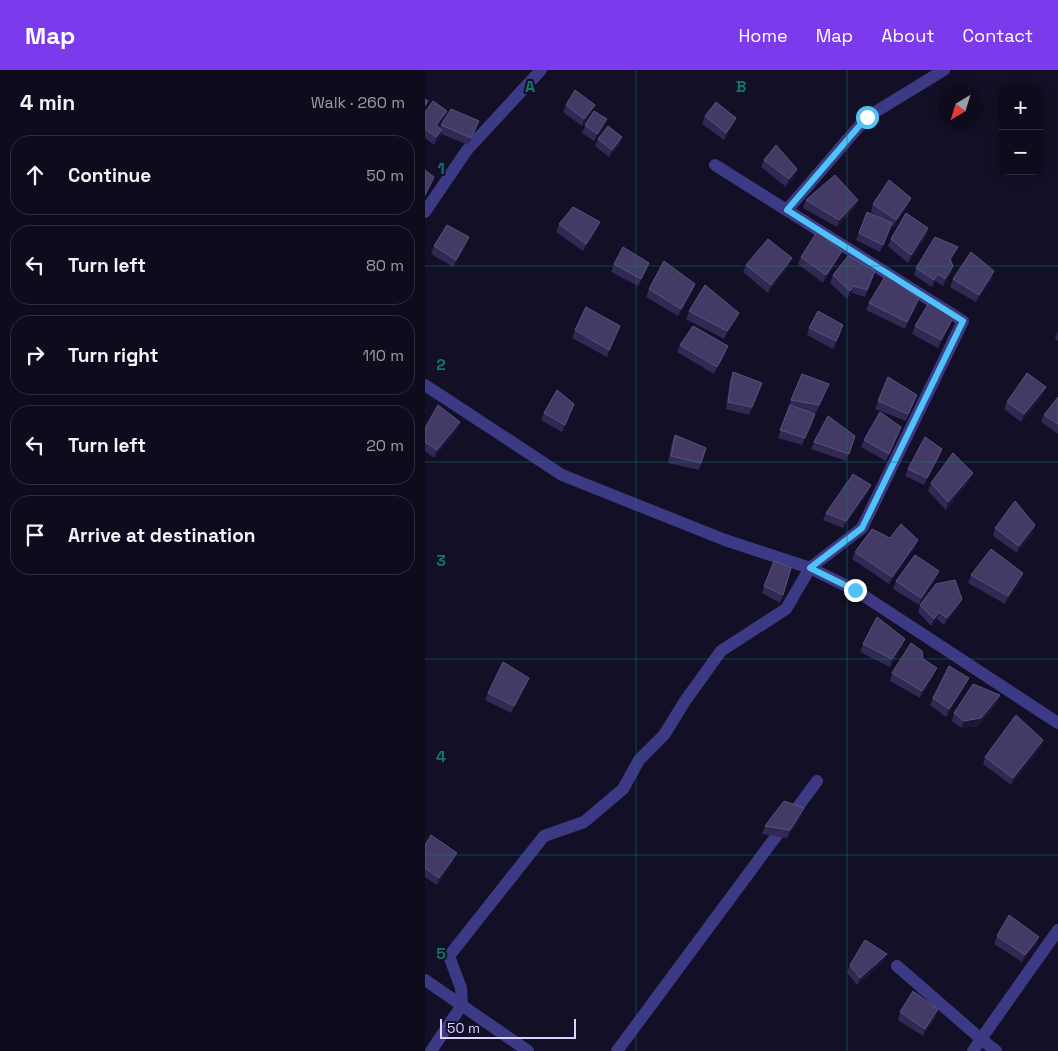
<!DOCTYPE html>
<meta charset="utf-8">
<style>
:root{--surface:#0e0b1c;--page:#171425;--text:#f1f3f6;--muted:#9b9ba3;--line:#2e2b3b;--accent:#7c3aed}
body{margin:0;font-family:"Space Grotesk",sans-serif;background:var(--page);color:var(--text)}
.controls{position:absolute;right:15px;top:15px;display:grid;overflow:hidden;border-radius:10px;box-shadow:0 2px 12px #0003}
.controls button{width:45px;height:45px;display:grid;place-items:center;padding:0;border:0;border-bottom:1px solid var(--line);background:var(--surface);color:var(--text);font:25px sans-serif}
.compass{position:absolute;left:513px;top:15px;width:45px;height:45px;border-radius:50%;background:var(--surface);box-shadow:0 2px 12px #0003;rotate:218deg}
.scale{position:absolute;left:15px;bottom:12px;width:136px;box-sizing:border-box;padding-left:5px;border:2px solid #d9d4ff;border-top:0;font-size:14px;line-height:18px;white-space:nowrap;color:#d9d4ff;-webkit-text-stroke:4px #130f26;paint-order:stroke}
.stop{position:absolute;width:15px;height:15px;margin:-11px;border:4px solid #4fc3f7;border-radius:50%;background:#fff}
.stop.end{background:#4fc3f7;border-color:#fff;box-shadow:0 1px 5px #0008}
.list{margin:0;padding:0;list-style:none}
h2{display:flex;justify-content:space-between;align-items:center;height:65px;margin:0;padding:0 20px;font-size:21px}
h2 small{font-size:16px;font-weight:400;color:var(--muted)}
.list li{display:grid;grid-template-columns:32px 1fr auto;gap:15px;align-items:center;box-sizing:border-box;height:80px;margin:0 10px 10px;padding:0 10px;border:1px solid var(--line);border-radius:20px}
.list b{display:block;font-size:19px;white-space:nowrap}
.list em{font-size:16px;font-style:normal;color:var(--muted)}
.icon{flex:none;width:28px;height:28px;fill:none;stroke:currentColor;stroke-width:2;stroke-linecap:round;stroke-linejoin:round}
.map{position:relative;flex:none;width:633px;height:981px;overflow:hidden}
header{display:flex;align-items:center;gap:30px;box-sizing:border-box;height:70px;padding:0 25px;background:var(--accent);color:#fff}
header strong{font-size:24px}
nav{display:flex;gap:28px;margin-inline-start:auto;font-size:18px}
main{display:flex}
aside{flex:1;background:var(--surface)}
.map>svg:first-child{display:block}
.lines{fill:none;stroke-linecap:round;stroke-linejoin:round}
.minor{stroke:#3d3a85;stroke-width:12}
.wall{fill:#312854}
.shaded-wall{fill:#1d163a}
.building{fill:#433a66;stroke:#5a527e}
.route{stroke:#4fc3f7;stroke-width:6}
.grid{fill:none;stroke:#0f766e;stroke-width:1;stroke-opacity:0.55}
.grid-label{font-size:16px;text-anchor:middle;font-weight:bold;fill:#0f766e;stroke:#130f26;stroke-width:4;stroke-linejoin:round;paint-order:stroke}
</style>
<header>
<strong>Map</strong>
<nav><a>Home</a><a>Map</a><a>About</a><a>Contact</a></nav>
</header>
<main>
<aside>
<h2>4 min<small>Walk · 260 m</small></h2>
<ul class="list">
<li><svg class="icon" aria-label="ahead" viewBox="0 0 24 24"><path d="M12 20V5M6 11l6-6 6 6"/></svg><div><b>Continue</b></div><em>50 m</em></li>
<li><svg class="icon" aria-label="left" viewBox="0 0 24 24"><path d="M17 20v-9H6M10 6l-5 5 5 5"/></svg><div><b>Turn left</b></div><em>80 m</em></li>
<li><svg class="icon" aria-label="right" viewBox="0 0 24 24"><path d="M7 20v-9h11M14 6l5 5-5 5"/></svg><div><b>Turn right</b></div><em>110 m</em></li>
<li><svg class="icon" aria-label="left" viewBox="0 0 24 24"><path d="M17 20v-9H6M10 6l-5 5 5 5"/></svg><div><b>Turn left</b></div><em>20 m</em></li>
<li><svg class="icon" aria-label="arrive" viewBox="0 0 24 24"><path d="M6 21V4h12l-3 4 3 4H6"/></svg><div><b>Arrive at destination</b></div></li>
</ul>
</aside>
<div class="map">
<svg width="633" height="981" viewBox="0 0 633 981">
<rect width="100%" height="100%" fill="#130f26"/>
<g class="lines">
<!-- minor -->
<g class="minor">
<polyline points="362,140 442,47 519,0"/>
<polyline points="0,142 42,80 116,0"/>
<polyline points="0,315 137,405 300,470 385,498 430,520 633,653"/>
<polyline points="472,896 556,969 633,860"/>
<polyline points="0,910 103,981"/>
<polyline points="6,981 37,935 36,918 24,886 119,766 159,752 198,719 214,690 239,665 260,631 296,581 361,539 385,498 437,458 538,251 290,95"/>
<polyline points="192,981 392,711"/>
<polyline points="548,981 556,969 571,981"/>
</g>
</g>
<!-- wall -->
<g class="wall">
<polygon points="141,35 167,42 157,56 138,42"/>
<polygon points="22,41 19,48 13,57 15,58 16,55 54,51 51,59 43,75 16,64 15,67 9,75 0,68 0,42"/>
<polygon points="280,46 311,48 308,55 299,70 277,54"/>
<polygon points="160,55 179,57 169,71 157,63"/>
<polygon points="197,67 194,75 184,87 170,76 173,69"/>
<polygon points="339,90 372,99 369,107 361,117 336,97"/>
<polygon points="381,130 433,130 430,137 412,157 378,138"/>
<polygon points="448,134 483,135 468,157 466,155 455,182 431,170 442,142 455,148 446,142"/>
<polygon points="134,154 172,159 158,181 131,162"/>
<polygon points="503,158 501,166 483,193 463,176 466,169"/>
<polygon points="41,175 28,197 6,184 9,176"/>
<polygon points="530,185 526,191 528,196 526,203 518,216 510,211 507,217 489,205 491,198"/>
<polygon points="376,187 414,188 398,213 373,194"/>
<polygon points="224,193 221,200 213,216 186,202 189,194"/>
<polygon points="321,195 364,195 343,223 318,202"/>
<polygon points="450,201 440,227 427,223 422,229 405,213 408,205"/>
<polygon points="528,209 567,209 551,232 525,217"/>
<polygon points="270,214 267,222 253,246 221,227 224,219"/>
<polygon points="494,228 492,235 480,259 441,240 444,233"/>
<polygon points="264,241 314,243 311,250 299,269 261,249"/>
<polygon points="529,246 526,253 513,278 487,264 490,256"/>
<polygon points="195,256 182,287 147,268 150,260"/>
<polygon points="384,258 416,262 408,279 382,265"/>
<polygon points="633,261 633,271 630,268"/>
<polygon points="255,275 300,284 289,304 252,282"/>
<polygon points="308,302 337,313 324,345 301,339 305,310"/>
<polygon points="463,307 492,325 481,351 450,339"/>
<polygon points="621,317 618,325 596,352 579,339 582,332"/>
<polygon points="401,321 391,343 381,341 387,352 377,375 353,368 364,338 363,338 366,330"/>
<polygon points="633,327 633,364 616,352 619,345"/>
<polygon points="149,334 137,362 116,350 119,343"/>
<polygon points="476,357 461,391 436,377 439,370"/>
<polygon points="0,358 32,360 9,388 0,381"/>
<polygon points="250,365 281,378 274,400 243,393 247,373"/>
<polygon points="430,366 421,391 386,379 389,372"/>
<polygon points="517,379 514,387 499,415 480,406 483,399"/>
<polygon points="545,410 521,440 503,421 506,413"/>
<polygon points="446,415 443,422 418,458 398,450 401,443"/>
<polygon points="570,458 608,463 592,483 568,466"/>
<polygon points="490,477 464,514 427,489 430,482"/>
<polygon points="546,505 596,510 580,534 543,513"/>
<polygon points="511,509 494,535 468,519 471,511"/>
<polygon points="339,516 358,525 355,533 337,523"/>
<polygon points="495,535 534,536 519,555 512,549 506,556 493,542"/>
<polygon points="480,569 477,577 465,597 435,582 438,574"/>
<polygon points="498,589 509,605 495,628 465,611 467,603"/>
<polygon points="104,608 101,615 86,643 60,630 63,623"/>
<polygon points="541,615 521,647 505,635 508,628"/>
<polygon points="575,625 573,632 553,656 536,658 527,651 529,643"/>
<polygon points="618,670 615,678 586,715 558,694 560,687"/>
<polygon points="377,745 362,768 337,764 340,756"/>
<polygon points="0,775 29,791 12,815 0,807"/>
<polygon points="572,866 614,867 611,874 597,892 569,874"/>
<polygon points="459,891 432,915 422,903 425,895"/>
<polygon points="475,942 511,946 498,966 473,950"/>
</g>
<!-- shaded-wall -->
<g class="shaded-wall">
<polygon points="170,35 167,42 157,56 159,49"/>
<polygon points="22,41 19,48 8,63 11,55"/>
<polygon points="311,48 308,55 299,70 301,63"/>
<polygon points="182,49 179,57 169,71 172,64"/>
<polygon points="54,51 51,59 43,75 46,68"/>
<polygon points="17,60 15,67 9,75 11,67"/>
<polygon points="197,67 194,75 184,87 187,80"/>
<polygon points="372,99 369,107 361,117 364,109"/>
<polygon points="9,107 6,114 0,127 0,125"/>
<polygon points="486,128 483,135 468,157 471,150"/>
<polygon points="433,130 430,137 412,157 414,150"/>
<polygon points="175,152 172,159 158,181 161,174"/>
<polygon points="503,158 501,166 483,193 486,185"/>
<polygon points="44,167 41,175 28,197 31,190"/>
<polygon points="533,177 530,185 522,196 525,189"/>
<polygon points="417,181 414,188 398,213 401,205"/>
<polygon points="367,188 364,195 343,223 346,215"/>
<polygon points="528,196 526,203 518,216 520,209"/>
<polygon points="569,201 567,209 551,232 554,225"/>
<polygon points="513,204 510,211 507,217 509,210"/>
<polygon points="270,214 267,222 253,246 256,239"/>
<polygon points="429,216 427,223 422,229 425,221"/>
<polygon points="494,228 492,235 480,259 482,252"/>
<polygon points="314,243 311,250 299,269 302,261"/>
<polygon points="529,246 526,253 513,278 516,270"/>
<polygon points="195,256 193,264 182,287 184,280"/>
<polygon points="303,276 300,284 289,304 292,297"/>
<polygon points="621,317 618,325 596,352 599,344"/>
<polygon points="35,352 32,360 9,388 12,380"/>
<polygon points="476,357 473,365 461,391 464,384"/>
<polygon points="517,379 514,387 499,415 502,408"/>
<polygon points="548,403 545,410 521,440 523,432"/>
<polygon points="446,415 443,422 418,458 421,451"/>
<polygon points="610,455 608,463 592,483 594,476"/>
<polygon points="493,470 490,477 464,514 467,507"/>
<polygon points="514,501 511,509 494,535 496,528"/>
<polygon points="598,503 596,510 580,534 583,526"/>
<polygon points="537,529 534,536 519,555 522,548"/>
<polygon points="514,542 512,549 506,556 509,549"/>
<polygon points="480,569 477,577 465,597 467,589"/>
<polygon points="512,598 509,605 495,628 497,621"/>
<polygon points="104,608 101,615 86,643 89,636"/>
<polygon points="544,608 541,615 521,647 524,639"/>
<polygon points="575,625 573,632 553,656 536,658 539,651"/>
<polygon points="618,670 615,678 586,715 588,708"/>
<polygon points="379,738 377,745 362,768 365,760"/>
<polygon points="32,783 29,791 12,815 14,808"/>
<polygon points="614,867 611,874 597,892 600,885"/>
<polygon points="462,884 459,891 432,915 435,908"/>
<polygon points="513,939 511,946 498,966 500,959"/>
</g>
<!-- building -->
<g class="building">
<polygon points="150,20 170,35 159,49 141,35"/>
<polygon points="0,29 3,31 0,36"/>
<polygon points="8,31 22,41 11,55 17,60 11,67 0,59 0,42"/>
<polygon points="291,32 311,48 301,63 280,46"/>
<polygon points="26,39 54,51 46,68 16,55"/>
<polygon points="169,41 182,49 172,64 160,55"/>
<polygon points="183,56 197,67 187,80 173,69"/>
<polygon points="351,75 372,99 364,109 339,90"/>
<polygon points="0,100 9,107 0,125"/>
<polygon points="410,105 433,130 414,150 381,130"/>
<polygon points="464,110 486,128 471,150 448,134"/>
<polygon points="148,137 175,152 161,174 134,154"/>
<polygon points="442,142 467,153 458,175 434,163"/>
<polygon points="481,143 503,158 486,185 466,169"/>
<polygon points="22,155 44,167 31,190 9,176"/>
<polygon points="392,162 417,181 401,205 376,187"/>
<polygon points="510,167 533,177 525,189 528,196 520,209 513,204 509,210 491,198"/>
<polygon points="343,169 367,188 346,215 321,195"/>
<polygon points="198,177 224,193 216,209 189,194"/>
<polygon points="546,182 569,201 554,225 528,209"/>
<polygon points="423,186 450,201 442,220 429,216 425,221 408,205"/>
<polygon points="239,191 270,214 256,239 224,219"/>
<polygon points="461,205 494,228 482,252 444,233"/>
<polygon points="280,215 314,243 302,261 264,241"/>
<polygon points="505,231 529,246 516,270 490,256"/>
<polygon points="161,237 195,256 184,280 150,260"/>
<polygon points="393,241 418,255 411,271 384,258"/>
<polygon points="268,256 303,276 292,297 255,275"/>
<polygon points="308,302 337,313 327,337 303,332"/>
<polygon points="602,303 621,317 599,344 582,332"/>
<polygon points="377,304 404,314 394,335 366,330"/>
<polygon points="463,307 492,325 483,344 453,331"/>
<polygon points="132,320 149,334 140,355 119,343"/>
<polygon points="633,327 633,354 619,345"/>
<polygon points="13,335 35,352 12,380 0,372 0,358"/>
<polygon points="365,335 390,344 380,368 355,360"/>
<polygon points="455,342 476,357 464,384 439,370"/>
<polygon points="403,346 430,366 424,384 389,372"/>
<polygon points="250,365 281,378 276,393 246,386"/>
<polygon points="500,367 517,379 502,408 483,399"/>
<polygon points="528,383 548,403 523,432 506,413"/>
<polygon points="428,404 446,415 421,451 401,443"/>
<polygon points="590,431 610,455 594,476 570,458"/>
<polygon points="476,454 493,470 467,507 430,482 447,459 465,468"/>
<polygon points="566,479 598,503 583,526 546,505"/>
<polygon points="490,485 514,501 496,528 471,511"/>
<polygon points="349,491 366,498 358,525 339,516"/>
<polygon points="530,510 537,529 522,548 514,542 509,549 495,535 511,514"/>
<polygon points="452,547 480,569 467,589 438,574"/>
<polygon points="486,573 497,581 498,589 512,598 497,621 467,603"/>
<polygon points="78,592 104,608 89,636 63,623"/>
<polygon points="524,596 544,608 524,639 508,628"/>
<polygon points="548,614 575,625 556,648 539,651 529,643"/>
<polygon points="591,645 618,670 588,708 560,687"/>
<polygon points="359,731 379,738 365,760 340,756"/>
<polygon points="6,765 32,783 14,808 0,798 0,775"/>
<polygon points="584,845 614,867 600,885 572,866"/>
<polygon points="440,870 462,884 435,908 425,895"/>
<polygon points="488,921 513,939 500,959 475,942"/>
</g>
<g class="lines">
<!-- route -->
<polyline class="route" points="430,520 385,498 437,458 538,251 362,140 442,47"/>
</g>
<!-- grid -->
<path class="grid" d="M211,0V981M422,0V981M0,196H633M0,392H633M0,589H633M0,785H633"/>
<g class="grid-label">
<text x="105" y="22">A</text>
<text x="316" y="22">B</text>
<text x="16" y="104">1</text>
<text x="16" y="300">2</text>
<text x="16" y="496">3</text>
<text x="16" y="692">4</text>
<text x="16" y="889">5</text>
</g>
</svg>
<div class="controls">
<button>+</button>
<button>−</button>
</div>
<svg class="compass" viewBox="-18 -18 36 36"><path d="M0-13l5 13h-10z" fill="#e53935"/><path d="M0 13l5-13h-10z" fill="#9b9ba3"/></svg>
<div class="scale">50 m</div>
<div class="stop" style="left:442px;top:47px"></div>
<div class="stop end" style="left:430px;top:520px"></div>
</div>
</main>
